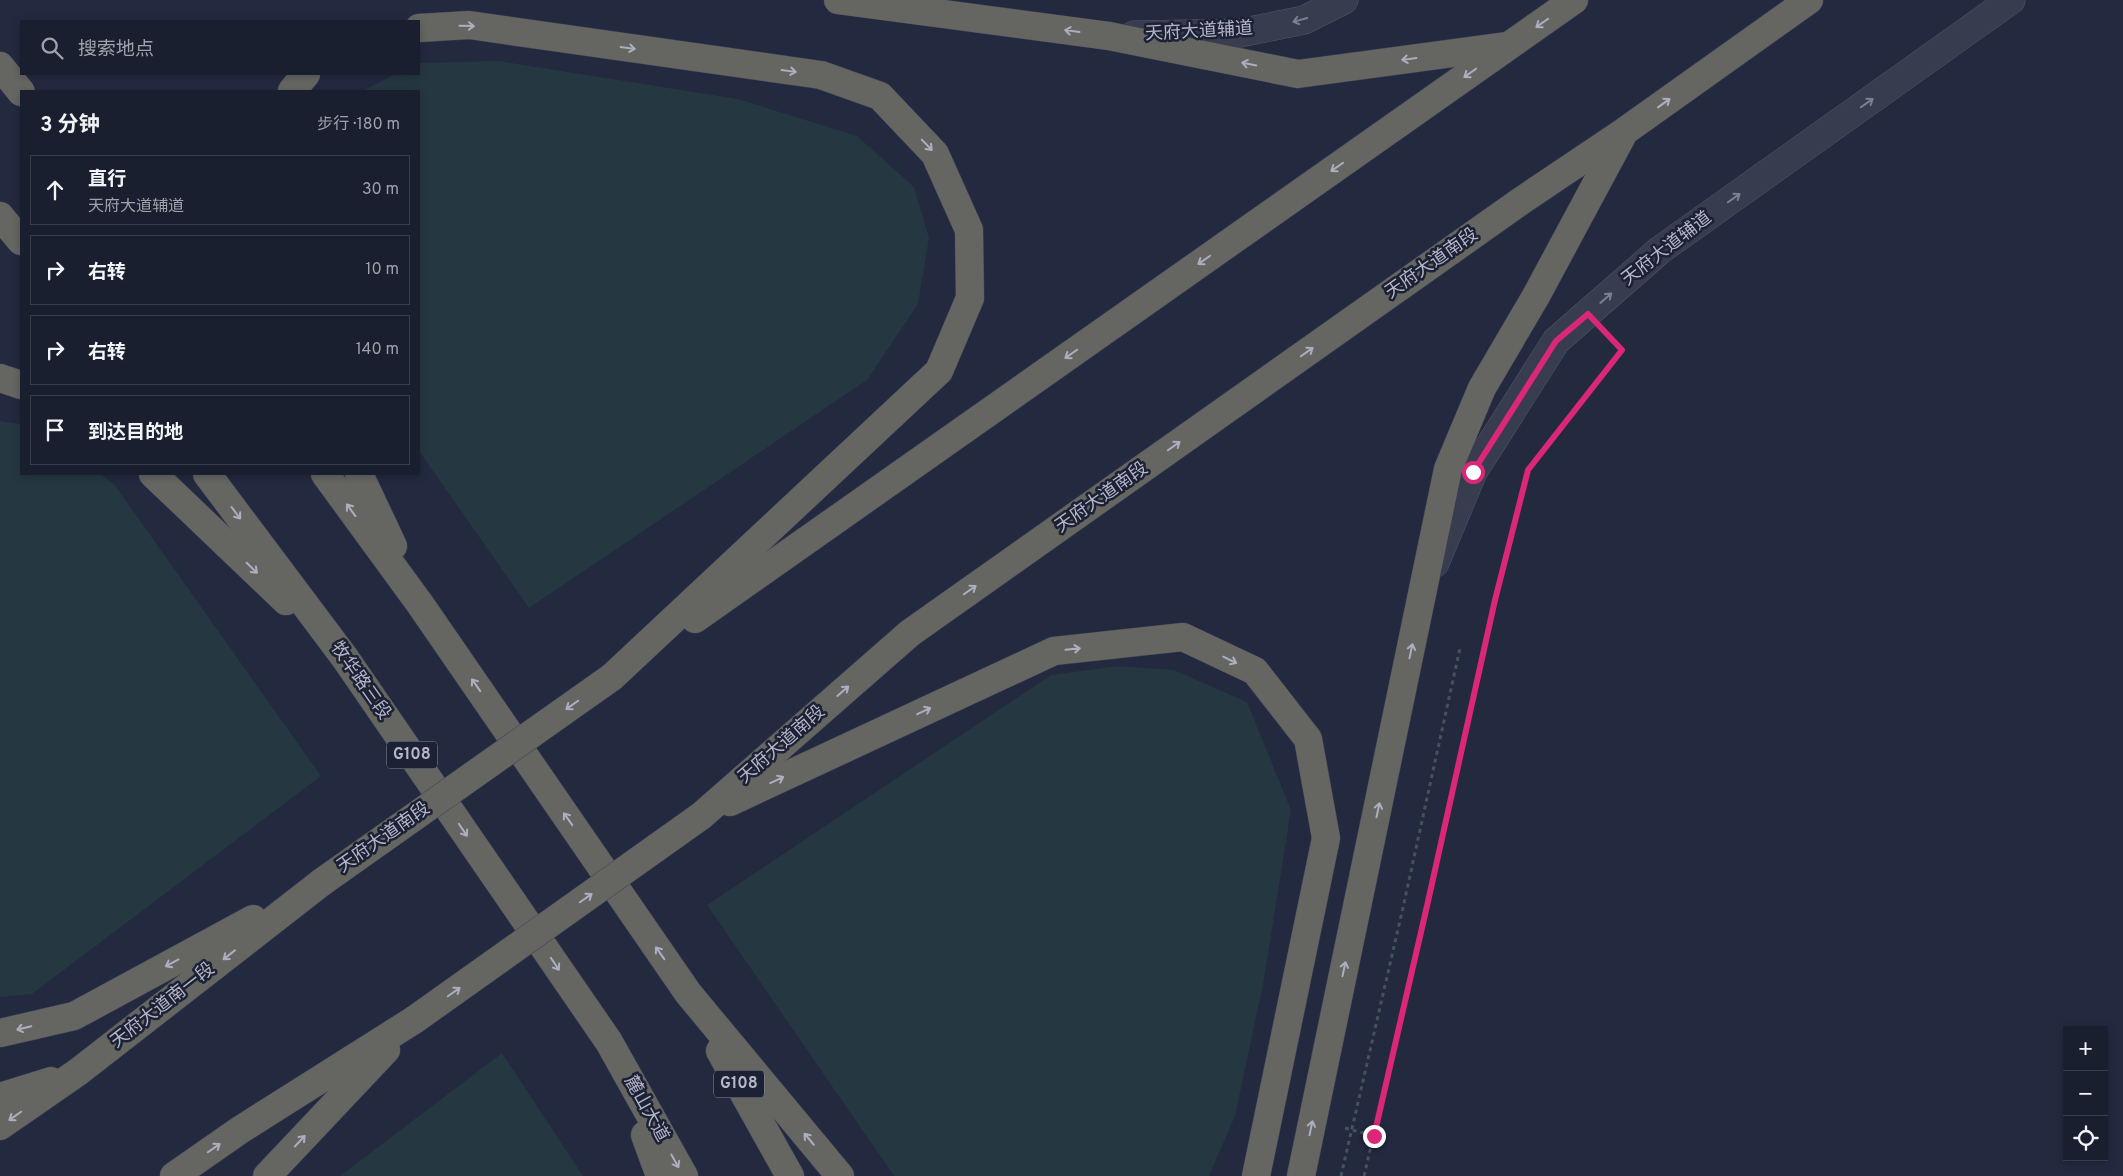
<!DOCTYPE html>
<html lang="zh">
<meta charset="utf-8">
<style>
:root{--surface:#1a1f2f;--page:#232737;--text:#f1f3f6;--muted:#9fa2aa;--line:#383d4b}
body{margin:0;font-family:Overpass,"Noto Sans SC",sans-serif;background:var(--page);color:var(--text)}
.controls{position:absolute;right:15px;bottom:15px;display:grid;overflow:hidden;border-radius:0px;box-shadow:0 2px 8px #0003}
.controls button{width:45px;height:45px;display:grid;place-items:center;padding:0;border:0;border-bottom:1px solid var(--line);background:var(--surface);color:var(--text);font:25px sans-serif}
.stop{position:absolute;width:15px;height:15px;margin:-11px;border:4px solid #db2777;border-radius:50%;background:#fff}
.stop.end{background:#db2777;border-color:#fff;box-shadow:0 1px 5px #0008}
.list{margin:0;padding:0;list-style:none}
h2{display:flex;justify-content:space-between;align-items:center;height:65px;margin:0;padding:0 20px;font-size:21px}
h2 small{font-size:16px;font-weight:400;color:var(--muted)}
.list li{display:grid;grid-template-columns:32px 1fr auto;gap:15px;align-items:center;box-sizing:border-box;height:70px;margin:0 10px 10px;padding:0 10px;border:1px solid var(--line);border-radius:0px}
.list b{display:block;font-size:19px;white-space:nowrap}
.list p{margin:0;font-size:16px;white-space:nowrap;color:var(--muted)}
.list em{font-size:16px;font-style:normal;color:var(--muted)}
.icon{flex:none;width:28px;height:28px;fill:none;stroke:currentColor;stroke-width:2;stroke-linecap:round;stroke-linejoin:round}
.map{position:relative;flex:none;width:2123px;height:1176px;overflow:hidden}
.search{position:absolute;background:var(--surface);box-shadow:0 2px 8px #0003;left:20px;top:20px;width:400px;height:55px;display:flex;align-items:center;gap:12px;box-sizing:border-box;padding:0 18px;border-radius:0px;color:var(--muted);font-size:19px}
.panel{position:absolute;background:var(--surface);box-shadow:0 2px 8px #0003;left:20px;top:90px;width:400px;height:385px;border-radius:0px}
.map>svg:first-child{display:block}
.green{fill:#253740}
.lines{fill:none;stroke-linecap:round;stroke-linejoin:round}
.tertiary-casing{stroke:#52576a;stroke-width:29}
.trunk-casing{stroke:#3f4457;stroke-width:29}
.path{stroke:#43545d;stroke-width:3;stroke-dasharray:4 4;stroke-linecap:butt}
.tertiary{stroke:#373c4f;stroke-width:28}
.trunk{stroke:#656562;stroke-width:28}
.trunk-bridge-casing{stroke:#3f4457;stroke-width:29;stroke-linecap:butt}
.trunk-bridge{stroke:#656562;stroke-width:28}
.oneway{stroke:#7c8093}
.oneway2{stroke:#acafc0}
.route{stroke:#db2777;stroke-width:6}
.labels{text-anchor:middle;dominant-baseline:central;stroke-width:5;stroke-linejoin:round;paint-order:stroke}
.shield{fill:#1c2134;stroke:#868a9d;stroke-width:1}
.shield-label{font-size:16px;font-weight:bold;fill:#b4b7ca}
.street-label{font-size:18px;fill:#b4b7ca;stroke:#1c2134}
</style>
<div class="map">
<svg width="2123" height="1176" viewBox="0 0 2123 1176">
<rect width="100%" height="100%" fill="#23293f"/>
<!-- green -->
<g class="green">
<polygon points="499,61 738,99 857,136 914,187 929,238 918,304 867,380 529,608 419,451 419,91 362,91 396,74 419,74 419,63"/>
<polygon points="0,421 21,424 21,474 100,474 114,484 321,776 32,994 0,997"/>
<polygon points="1118,666 1174,670 1247,702 1291,810 1263,985 1235,1116 1209,1176 894,1176 707,905 1051,675"/>
<polygon points="502,1053 583,1176 340,1176"/>
</g>
<g class="lines">
<defs>
<g id="tertiary">
<polyline points="1134,35 1240,33 1304,20 1344,0"/>
<polyline points="1435,563 1473,472 1556,341 1660,250 2011,0"/>
</g>
<g id="trunk">
<polyline points="838,0 1109,36 1298,74 1506,46"/>
<polyline points="419,28 469,25 821,75 880,96 935,154 969,230 970,298 939,371 612,677"/>
<polyline points="0,66 21,92"/>
<polyline points="292,91 306,74"/>
<polyline points="0,216 21,241"/>
<polyline points="0,378 21,385"/>
<polyline points="153,474 286,601"/>
<polyline points="207,474 345,658 609,1042 684,1176"/>
<polyline points="325,474 420,604 688,993 840,1176"/>
<polyline points="359,474 393,546"/>
<polyline points="695,619 1574,0"/>
<polyline points="730,802 1054,651 1183,637 1255,671 1308,739 1326,838 1256,1176"/>
<polyline points="701,816 910,633 1521,201 1625,131 1809,0"/>
<polyline points="0,1033 74,1016 253,919"/>
<polyline points="720,1051 790,1176"/>
<polyline points="0,1097 51,1081"/>
<polyline points="0,1126 78,1072 322,882"/>
<polyline points="645,1135 660,1176"/>
<polyline points="174,1176 240,1130 414,1020"/>
<polyline points="267,1176 386,1050"/>
<polyline points="1301,1176 1448,469 1482,388 1536,296 1622,136"/>
</g>
</defs>
<!-- tertiary casing -->
<use href="#tertiary" class="tertiary-casing"/>
<!-- trunk casing -->
<use href="#trunk" class="trunk-casing"/>
<!-- path -->
<g class="path">
<polyline points="1345,1128 1374,1136"/>
<polyline points="1341,1176 1402,912 1460,648"/>
<polyline points="1364,1176 1427,906 1495,600 1528,470 1622,350 1610,338"/>
</g>
<!-- tertiary -->
<use href="#tertiary" class="tertiary"/>
<!-- trunk -->
<use href="#trunk" class="trunk"/>
<defs>
<g id="trunk-bridge">
<polyline points="322,882 612,677"/>
<polyline points="414,1020 701,816"/>
</g>
</defs>
<!-- trunk-bridge casing -->
<use href="#trunk-bridge" class="trunk-bridge-casing"/>
<!-- trunk-bridge -->
<use href="#trunk-bridge" class="trunk-bridge"/>
</g>
<!-- one-way arrows -->
<defs><path id="oneway-shaft" d="M-6 0H5M1.5-3L5.5 0L1.5 3" fill="none" stroke-width="1.6" stroke-linecap="round" stroke-linejoin="round" transform="scale(1.25)"/></defs>
<g class="oneway">
<use href="#oneway-shaft" transform="translate(1300 20) rotate(165)"/>
<use href="#oneway-shaft" transform="translate(1867 103) rotate(-35)"/>
<use href="#oneway-shaft" transform="translate(1734 198) rotate(-35)"/>
<use href="#oneway-shaft" transform="translate(1606 298) rotate(-41)"/>
</g>
<g class="oneway2">
<use href="#oneway-shaft" transform="translate(1542 23) rotate(145)"/>
<use href="#oneway-shaft" transform="translate(467 26) rotate(1)"/>
<use href="#oneway-shaft" transform="translate(1072 31) rotate(-172)"/>
<use href="#oneway-shaft" transform="translate(628 48) rotate(8)"/>
<use href="#oneway-shaft" transform="translate(1409 59) rotate(172)"/>
<use href="#oneway-shaft" transform="translate(1249 64) rotate(-169)"/>
<use href="#oneway-shaft" transform="translate(789 71) rotate(8)"/>
<use href="#oneway-shaft" transform="translate(1470 73) rotate(145)"/>
<use href="#oneway-shaft" transform="translate(1664 103) rotate(-36)"/>
<use href="#oneway-shaft" transform="translate(927 145) rotate(46)"/>
<use href="#oneway-shaft" transform="translate(1337 167) rotate(145)"/>
<use href="#oneway-shaft" transform="translate(1204 260) rotate(145)"/>
<use href="#oneway-shaft" transform="translate(1307 352) rotate(-35)"/>
<use href="#oneway-shaft" transform="translate(1071 354) rotate(145)"/>
<use href="#oneway-shaft" transform="translate(1174 446) rotate(-35)"/>
<use href="#oneway-shaft" transform="translate(351 510) rotate(-126)"/>
<use href="#oneway-shaft" transform="translate(236 513) rotate(53)"/>
<use href="#oneway-shaft" transform="translate(252 568) rotate(44)"/>
<use href="#oneway-shaft" transform="translate(970 590) rotate(-35)"/>
<use href="#oneway-shaft" transform="translate(1073 649) rotate(-6)"/>
<use href="#oneway-shaft" transform="translate(1411 651) rotate(-78)"/>
<use href="#oneway-shaft" transform="translate(1230 660) rotate(26)"/>
<use href="#oneway-shaft" transform="translate(476 685) rotate(-125)"/>
<use href="#oneway-shaft" transform="translate(843 691) rotate(-41)"/>
<use href="#oneway-shaft" transform="translate(572 705) rotate(145)"/>
<use href="#oneway-shaft" transform="translate(924 711) rotate(-25)"/>
<use href="#oneway-shaft" transform="translate(777 780) rotate(-25)"/>
<use href="#oneway-shaft" transform="translate(1378 810) rotate(-78)"/>
<use href="#oneway-shaft" transform="translate(568 819) rotate(-125)"/>
<use href="#oneway-shaft" transform="translate(463 830) rotate(56)"/>
<use href="#oneway-shaft" transform="translate(586 898) rotate(-35)"/>
<use href="#oneway-shaft" transform="translate(660 953) rotate(-125)"/>
<use href="#oneway-shaft" transform="translate(229 955) rotate(142)"/>
<use href="#oneway-shaft" transform="translate(172 963) rotate(152)"/>
<use href="#oneway-shaft" transform="translate(555 964) rotate(56)"/>
<use href="#oneway-shaft" transform="translate(1344 969) rotate(-78)"/>
<use href="#oneway-shaft" transform="translate(454 992) rotate(-35)"/>
<use href="#oneway-shaft" transform="translate(24 1028) rotate(167)"/>
<use href="#oneway-shaft" transform="translate(15 1116) rotate(145)"/>
<use href="#oneway-shaft" transform="translate(1311 1128) rotate(-78)"/>
<use href="#oneway-shaft" transform="translate(809 1139) rotate(-130)"/>
<use href="#oneway-shaft" transform="translate(300 1141) rotate(-47)"/>
<use href="#oneway-shaft" transform="translate(214 1148) rotate(-35)"/>
<use href="#oneway-shaft" transform="translate(675 1161) rotate(61)"/>
</g>
<g class="lines">
<!-- route -->
<polyline class="route" points="1374,1136 1427,906 1495,600 1528,470 1622,350 1588,314 1556,341 1473,472"/>
</g>
<g class="labels">
<!-- shield labels -->
<g class="shield">
<rect x="387" y="741.5" width="50" height="27" rx="4"/>
<rect x="714" y="1070.5" width="50" height="27" rx="4"/>
</g>
<g class="shield-label">
<text x="412" y="755">G108</text>
<text x="739" y="1084">G108</text>
</g>
<!-- street labels -->
<g class="street-label">
<text transform="translate(1199 32) rotate(-3)">天府大道辅道</text>
<text transform="translate(1667 249) rotate(-38)">天府大道辅道</text>
<text transform="translate(1432 264) rotate(-35)">天府大道南段</text>
<text transform="translate(1102 498) rotate(-35)">天府大道南段</text>
<text transform="translate(360 681) rotate(55)">牧华路三段</text>
<text transform="translate(782 745) rotate(-41)">天府大道南段</text>
<text transform="translate(384 838) rotate(-35)">天府大道南段</text>
<text transform="translate(163 1006) rotate(-38)">天府大道南一段</text>
<text transform="translate(646 1109) rotate(61)">麓山大道</text>
</g>
</g>
</svg>
<div class="controls">
<button>+</button>
<button>−</button>
<button><svg class="icon" aria-label="locate" viewBox="0 0 24 24"><circle cx="12" cy="12" r="6"/><path d="M12 2v4M12 18v4M2 12h4M18 12h4"/></svg></button>
</div>
<div class="stop" style="left:1473px;top:472px"></div>
<div class="stop end" style="left:1374px;top:1136px"></div>
<div class="search"><svg class="icon" aria-label="search" viewBox="0 0 24 24"><circle cx="10" cy="10" r="6"/><path d="M15 15l6 6"/></svg>搜索地点</div>
<section class="panel">
<h2>3 分钟<small>步行 · 180 m</small></h2>
<ul class="list">
<li><svg class="icon" aria-label="ahead" viewBox="0 0 24 24"><path d="M12 20V5M6 11l6-6 6 6"/></svg><div><b>直行</b><p>天府大道辅道</p></div><em>30 m</em></li>
<li><svg class="icon" aria-label="right" viewBox="0 0 24 24"><path d="M7 20v-9h11M14 6l5 5-5 5"/></svg><div><b>右转</b></div><em>10 m</em></li>
<li><svg class="icon" aria-label="right" viewBox="0 0 24 24"><path d="M7 20v-9h11M14 6l5 5-5 5"/></svg><div><b>右转</b></div><em>140 m</em></li>
<li><svg class="icon" aria-label="arrive" viewBox="0 0 24 24"><path d="M6 21V4h12l-3 4 3 4H6"/></svg><div><b>到达目的地</b></div></li>
</ul>
</section>
</div>
